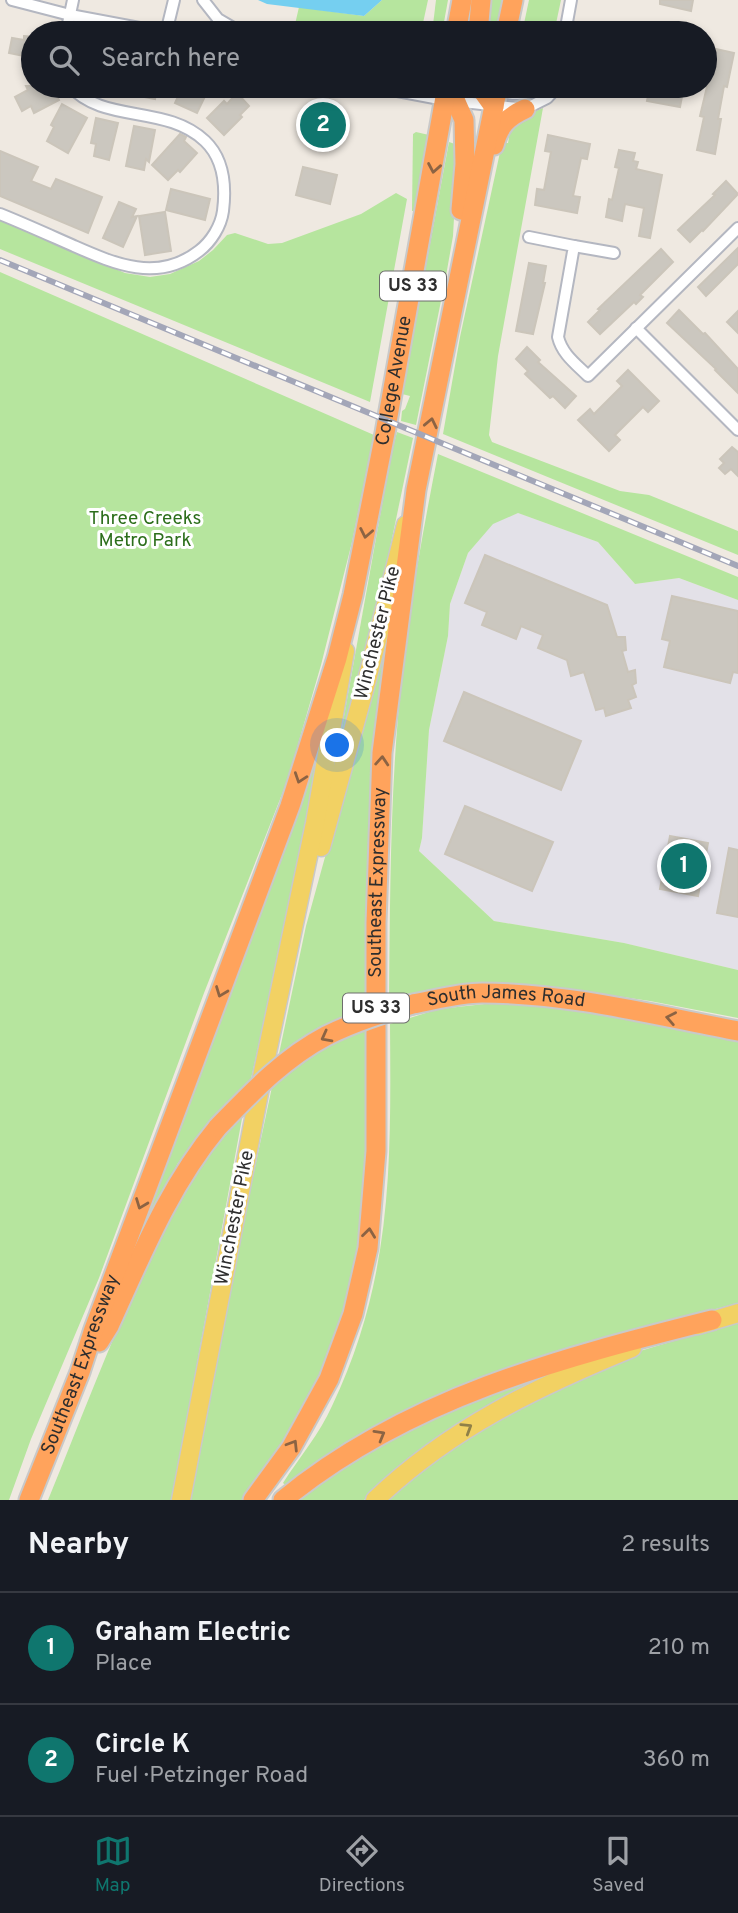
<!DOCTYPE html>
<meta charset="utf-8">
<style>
:root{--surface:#171b24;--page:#242831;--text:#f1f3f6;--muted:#9ea1a6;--line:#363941;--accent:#0f766e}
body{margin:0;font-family:Overpass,sans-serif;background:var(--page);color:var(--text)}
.you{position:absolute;left:338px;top:746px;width:24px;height:24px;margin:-18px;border:5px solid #fff;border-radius:50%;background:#1a73e8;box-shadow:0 0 0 10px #1a73e833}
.badge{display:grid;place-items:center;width:46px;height:46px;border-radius:50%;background:var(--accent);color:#fff;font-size:23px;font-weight:700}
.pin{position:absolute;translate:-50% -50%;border:4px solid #fff;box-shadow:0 2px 7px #0006}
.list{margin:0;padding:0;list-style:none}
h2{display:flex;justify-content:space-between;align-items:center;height:91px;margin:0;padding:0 28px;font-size:30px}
h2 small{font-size:23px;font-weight:400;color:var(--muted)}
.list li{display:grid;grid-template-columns:46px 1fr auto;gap:21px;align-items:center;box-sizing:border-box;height:112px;padding:0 28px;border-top:2px solid var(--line)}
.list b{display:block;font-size:26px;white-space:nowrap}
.list p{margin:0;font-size:23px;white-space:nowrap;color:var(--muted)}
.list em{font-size:23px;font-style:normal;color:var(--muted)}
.icon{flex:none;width:38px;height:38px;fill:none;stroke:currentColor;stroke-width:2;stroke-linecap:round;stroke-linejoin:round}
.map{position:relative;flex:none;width:738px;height:1500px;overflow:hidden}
.search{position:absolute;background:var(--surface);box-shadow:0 4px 10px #0003;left:21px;right:21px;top:21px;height:77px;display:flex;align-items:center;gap:18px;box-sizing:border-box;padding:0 24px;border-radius:38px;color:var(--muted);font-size:26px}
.sheet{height:315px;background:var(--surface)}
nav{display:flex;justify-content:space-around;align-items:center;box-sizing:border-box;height:98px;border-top:2px solid var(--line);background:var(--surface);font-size:19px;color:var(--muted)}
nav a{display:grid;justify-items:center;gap:4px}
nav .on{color:var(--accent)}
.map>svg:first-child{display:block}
.industrial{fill:#e3e1e8}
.green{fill:#b6e59e}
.water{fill:#75cff0}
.building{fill:#cbc7bf;stroke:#cbc5ba;stroke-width:2}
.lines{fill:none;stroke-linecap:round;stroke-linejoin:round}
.street-casing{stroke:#b4b7c1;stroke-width:14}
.primary-casing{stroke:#c9c9c9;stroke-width:21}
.highway-casing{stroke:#c9c9c9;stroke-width:23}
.street{stroke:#fff;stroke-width:10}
.primary{stroke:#f2d163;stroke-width:18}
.highway{stroke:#ffa35c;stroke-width:19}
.rail-casing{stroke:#a3a6b8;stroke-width:6}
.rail{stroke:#fff;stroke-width:3.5;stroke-dasharray:10;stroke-linecap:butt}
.highway-bridge-casing{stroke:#c9c9c9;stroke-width:23;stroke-linecap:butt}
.highway-bridge{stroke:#ffa35c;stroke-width:19}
.oneway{stroke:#8c6343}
.oneway2{stroke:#908048}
.labels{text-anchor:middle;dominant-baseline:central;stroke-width:6;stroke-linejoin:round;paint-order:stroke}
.shield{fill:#fff;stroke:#6d6d6d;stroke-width:2}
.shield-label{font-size:18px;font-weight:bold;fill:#2e2e2e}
.street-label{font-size:19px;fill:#2e2e2e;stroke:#fff}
.park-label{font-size:19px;fill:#2c6e1b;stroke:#fff}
</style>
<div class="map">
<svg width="738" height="1500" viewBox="0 0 738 1500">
<rect width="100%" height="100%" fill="#efe9e1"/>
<!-- industrial -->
<polygon class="industrial" points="518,513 598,542 635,584 679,578 738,600 738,970 624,943 494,921 419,851 422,838 429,730 448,636 450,604 468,553 493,523"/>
<!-- green -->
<g class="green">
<polygon points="382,0 428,0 423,23 424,33 293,33 299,7 364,16"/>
<polygon points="436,0 448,0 442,33 432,33"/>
<polygon points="487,0 504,0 498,33 483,33"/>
<polygon points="529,0 561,0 554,33 522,33"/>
<polygon points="543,108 498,356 489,435 492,442 620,491 649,495 738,531 738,555 443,434 460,337 502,143 508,143 509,137 502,136 532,113"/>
<polygon points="416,132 429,135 414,211 412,211 413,134"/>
<polygon points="449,142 458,145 453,236 446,276 416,425 401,421 402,411 405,409 410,396 402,394"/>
<polygon points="396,193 407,199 370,402 0,249 0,220 125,273 150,277 170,274 199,261 213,250 227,235 235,233 268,244 282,243 361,214"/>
<polygon points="0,272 374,435 352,542 321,665 288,779 204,993 99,1278 31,1439 9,1500 0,1500"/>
<polygon points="397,432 413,438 367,658 334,772 391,455"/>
<path d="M438,454L738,577V600L679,578L635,584L598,542L518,513L493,524L468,553L450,604L448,636L429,730L422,838L419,851L494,921L624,943L738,970V1018L650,1001L555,987L520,985H473L389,1003C390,907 390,812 398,717C405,628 421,541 438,454Z"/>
<path d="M386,636C383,664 379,692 377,720C367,822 370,925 369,1026C368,1126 373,1229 343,1325C323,1390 284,1445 245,1500H191L250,1191L306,926Z"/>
<polygon points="322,736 308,823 251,1079 212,1119 178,1163 151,1215 124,1279 139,1233 210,1048"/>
<path d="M503,1002L589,1009L738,1037V1303L550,1354L289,1488L283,1483C299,1458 320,1433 332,1406C393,1278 391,1162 390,1024L439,1009Z"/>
<path d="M243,1113L172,1500H48C81,1420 111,1338 149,1260C174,1207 201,1155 243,1113Z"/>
<polygon points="738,1322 738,1500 383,1500 437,1456 569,1379 640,1351"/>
<polygon points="560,1371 404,1467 364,1500 295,1500 373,1447 449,1407"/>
</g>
<!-- water -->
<polygon class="water" points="258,0 382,0 364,16 267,4"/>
<!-- building -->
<g class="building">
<polygon points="660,0 693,0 691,11 660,4"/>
<polygon points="24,36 33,37 33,65 23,63 24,56 9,53 12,38 24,40"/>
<polygon points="716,49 734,53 727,87 724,86 718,119 721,119 715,154 697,150 704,117 700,116"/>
<polygon points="26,86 52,86 59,100 34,113 31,106 22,111 15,97 28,90"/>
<polygon points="131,86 158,86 155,99 129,94"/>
<polygon points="183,86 207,86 205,89 208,90 197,113 175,103"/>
<polygon points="650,86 684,86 680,107 647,101"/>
<polygon points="237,93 249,106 240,115 242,117 224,135 207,118 224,101 227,104"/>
<polygon points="62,104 87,118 68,153 47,141 54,127 51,125"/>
<polygon points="311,107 342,114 335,143 304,136"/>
<polygon points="96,118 118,123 109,160 94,156 96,144 91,143"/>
<polygon points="134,126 155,130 149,162 146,159 144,170 126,166"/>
<polygon points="180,134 186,137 184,141 197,153 180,172 178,170 168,180 152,165"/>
<polygon points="548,135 590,144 587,159 581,158 573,196 580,197 577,213 535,205 537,189 544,190 551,152 545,151"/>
<polygon points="619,150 635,153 633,161 638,162 636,169 662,175 650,238 639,236 644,208 625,204 622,221 606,217 609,199 612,200 619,168 615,167"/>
<polygon points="0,151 38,167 31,181 51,189 56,179 102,197 88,233 0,196"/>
<polygon points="303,167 337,175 330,204 296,195"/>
<polygon points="726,181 738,194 703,231 702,230 690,242 678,230 715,195 713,194"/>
<polygon points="171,189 210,199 205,220 166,210"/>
<polygon points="119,202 136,209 132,217 137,216 123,247 103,238"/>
<polygon points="165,212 171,251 145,255 139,216"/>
<polygon points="738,248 738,264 706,296 698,287"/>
<polygon points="661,249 673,262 640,295 643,297 636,304 634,302 600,334 588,322 600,310 598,309"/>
<polygon points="529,263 546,266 543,283 545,283 533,334 516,331"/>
<polygon points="679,310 703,334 705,333 738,369 738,393 715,370 716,369 667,323"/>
<polygon points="738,311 738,333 727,322"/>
<polygon points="527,347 540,360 538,362 576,396 565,408 553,396 550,398 525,374 528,371 516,359"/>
<polygon points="628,370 659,401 648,412 643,407 615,435 620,440 609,451 578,420 590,409 594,414 622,386 617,381"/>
<polygon points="732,447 738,452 738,476 731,469 725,474 719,468 724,463 720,459"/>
<polygon points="485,555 607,605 617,637 625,637 626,650 622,651 628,672 635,670 636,683 632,685 636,697 628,700 631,708 606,716 604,708 596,710 584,672 571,676 567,660 538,648 543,635 521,626 516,639 482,625 487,612 465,603"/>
<polygon points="672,596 738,611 738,673 733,672 730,683 664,667 670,641 662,639"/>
<polygon points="464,692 581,741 561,790 444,741"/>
<polygon points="465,806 553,842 532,891 445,854"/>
<polygon points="670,836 708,843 698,896 660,889"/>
<polygon points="729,848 738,850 738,917 717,913"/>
</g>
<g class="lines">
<defs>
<g id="street">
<polyline points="12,0 70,15 166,33"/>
<polyline points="203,0 218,19 242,33"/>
<polyline points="66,33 73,0"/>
<polyline points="166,33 174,0"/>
<polyline points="565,33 571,0"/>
<polyline points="371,86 445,100 525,109 547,98 558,86"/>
<path d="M467,86C490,89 524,102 544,86"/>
<path d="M0,214C25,224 49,235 74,246C115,264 158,283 199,251C211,242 221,226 223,211C226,187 224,159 205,141C166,104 103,124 70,86"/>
<path d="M529,237L574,246L558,337C562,354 576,364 588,376L738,228"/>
<polyline points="574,246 614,253"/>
<polyline points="636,328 738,430"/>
</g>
<g id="primary">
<polyline points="321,847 368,676 406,525"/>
<polyline points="698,1325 738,1313"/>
<polyline points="181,1500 263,1072 315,823 345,651"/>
<path d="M375,1500C450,1428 537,1387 632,1348"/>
</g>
<g id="highway">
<polyline points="456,33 462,0"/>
<polyline points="478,33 481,0"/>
<polyline points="506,33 513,0"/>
<polyline points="449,86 464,120 465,164 461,210"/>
<polyline points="479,86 494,107"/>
<polyline points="528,86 529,86"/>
<path d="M494,145C499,126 507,117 525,109"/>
<path id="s1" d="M413,1004C435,1000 459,993 482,993C568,993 654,1015 738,1031"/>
<path d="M99,1342L109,1326C141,1256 169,1186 218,1127"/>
<path id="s2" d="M29,1500L80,1372L94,1329L290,806L337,658L353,595L385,433L447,86"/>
<path id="s3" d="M253,1500L291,1448L329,1379L353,1314L368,1248L376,1151V923L382,753L416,490L498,86"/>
<path d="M283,1500C407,1398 560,1358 712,1320"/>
</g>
</defs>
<!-- street casing -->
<use href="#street" class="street-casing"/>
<!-- primary casing -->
<use href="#primary" class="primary-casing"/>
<!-- highway casing -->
<use href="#highway" class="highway-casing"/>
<!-- street -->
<use href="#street" class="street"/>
<!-- primary -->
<use href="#primary" class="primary"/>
<!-- highway -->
<use href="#highway" class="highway"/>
<defs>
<polyline id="rail" points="0,260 738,566"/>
</defs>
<!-- rail casing -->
<use href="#rail" class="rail-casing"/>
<!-- rail -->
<use href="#rail" class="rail"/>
<defs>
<path id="highway-bridge" d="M218,1127C251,1093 284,1058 326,1036C354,1022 383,1013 413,1004"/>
</defs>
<!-- highway-bridge casing -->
<use href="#highway-bridge" class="highway-bridge-casing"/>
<!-- highway-bridge -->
<use href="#highway-bridge" class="highway-bridge"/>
</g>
<!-- one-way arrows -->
<defs><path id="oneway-chevron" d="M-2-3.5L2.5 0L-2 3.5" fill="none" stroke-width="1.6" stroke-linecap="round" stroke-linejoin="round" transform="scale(1.75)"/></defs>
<g class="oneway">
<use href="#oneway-chevron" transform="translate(434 168) rotate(100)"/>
<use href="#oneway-chevron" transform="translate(431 423) rotate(-78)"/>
<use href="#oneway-chevron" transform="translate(366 533) rotate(101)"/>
<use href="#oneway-chevron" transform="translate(382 761) rotate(-86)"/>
<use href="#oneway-chevron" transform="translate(300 778) rotate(109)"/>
<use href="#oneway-chevron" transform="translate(221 992) rotate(111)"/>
<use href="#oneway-chevron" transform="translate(671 1018) rotate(-169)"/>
<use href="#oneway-chevron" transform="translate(326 1037) rotate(152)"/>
<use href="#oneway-chevron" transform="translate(141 1204) rotate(111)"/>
<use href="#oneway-chevron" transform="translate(369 1233) rotate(-83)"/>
<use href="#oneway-chevron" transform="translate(380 1435) rotate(-30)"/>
<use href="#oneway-chevron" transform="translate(293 1445) rotate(-58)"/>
</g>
<use class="oneway2" href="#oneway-chevron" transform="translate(467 1428) rotate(-32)"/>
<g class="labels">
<!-- shield labels -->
<g class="shield">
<rect x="380" y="271.5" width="66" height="29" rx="5"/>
<rect x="343" y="993.5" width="66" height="29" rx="5"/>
</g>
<g class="shield-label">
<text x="413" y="286">US 33</text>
<text x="376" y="1008">US 33</text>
</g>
<!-- street labels -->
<g class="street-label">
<text stroke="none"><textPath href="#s2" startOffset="1180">College Avenue</textPath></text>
<text transform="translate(378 633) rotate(-76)">Winchester Pike</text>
<text stroke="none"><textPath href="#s3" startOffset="646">Southeast Expressway</textPath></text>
<text stroke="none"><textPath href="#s1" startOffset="94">South James Road</textPath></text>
<text transform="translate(235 1218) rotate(-79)">Winchester Pike</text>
<text stroke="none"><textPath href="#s2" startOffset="145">Southeast Expressway</textPath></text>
</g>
<!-- park labels -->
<g class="park-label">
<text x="145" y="519">Three Creeks<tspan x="145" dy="22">Metro Park</tspan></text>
</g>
</g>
</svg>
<div class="you"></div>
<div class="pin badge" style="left:684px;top:866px">1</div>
<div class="pin badge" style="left:323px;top:125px">2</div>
<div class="search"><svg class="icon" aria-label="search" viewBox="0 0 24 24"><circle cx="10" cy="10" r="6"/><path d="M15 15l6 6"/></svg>Search here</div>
</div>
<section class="sheet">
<h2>Nearby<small>2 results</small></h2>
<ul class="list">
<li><span class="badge">1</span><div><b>Graham Electric</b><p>Place</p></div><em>210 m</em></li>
<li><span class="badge">2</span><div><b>Circle K</b><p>Fuel · Petzinger Road</p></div><em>360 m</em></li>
</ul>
</section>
<nav>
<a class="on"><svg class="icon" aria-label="map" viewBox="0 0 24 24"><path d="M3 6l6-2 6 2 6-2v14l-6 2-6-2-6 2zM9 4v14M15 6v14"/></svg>Map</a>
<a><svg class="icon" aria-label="directions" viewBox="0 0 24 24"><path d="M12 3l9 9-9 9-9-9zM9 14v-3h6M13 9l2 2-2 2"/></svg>Directions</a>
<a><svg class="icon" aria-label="saved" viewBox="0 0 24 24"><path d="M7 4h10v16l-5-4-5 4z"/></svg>Saved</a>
</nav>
